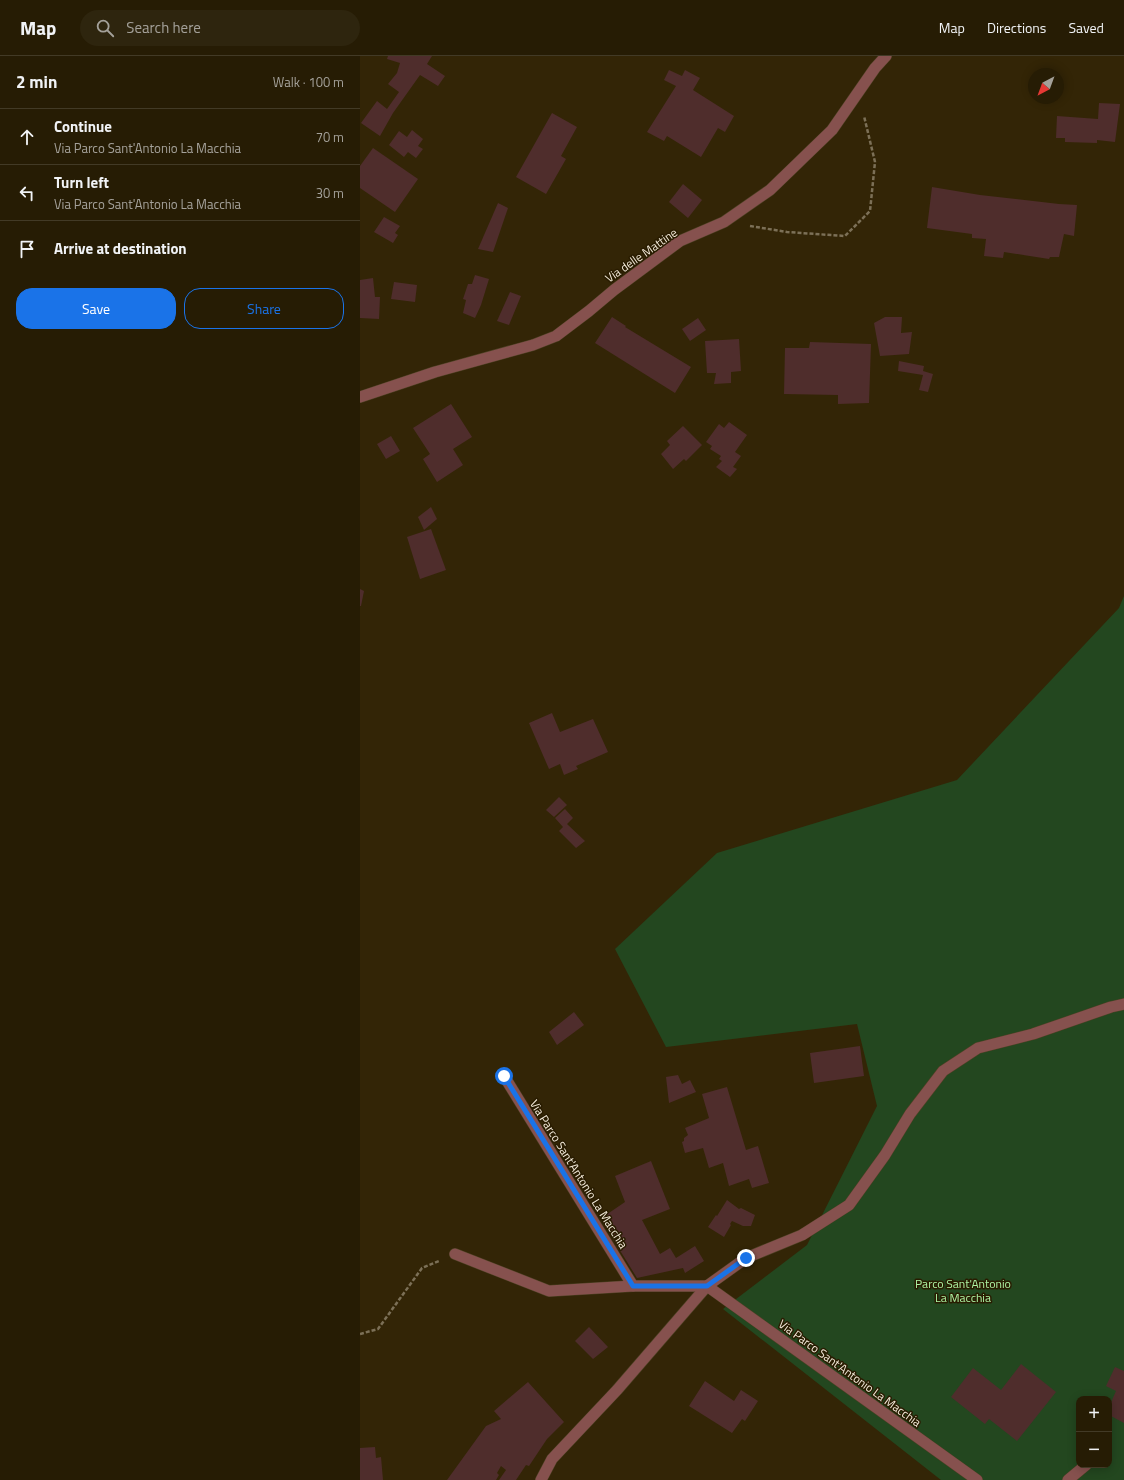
<!DOCTYPE html>
<meta charset="utf-8">
<style>
:root{--surface:#261c04;--page:#2e250e;--text:#f1f3f6;--muted:#a4a19a;--line:#423a26;--accent:#1a73e8}
body{margin:0;font-family:"Titillium Web",sans-serif;background:var(--page);color:var(--text)}
.controls{position:absolute;right:12px;bottom:12px;display:grid;overflow:hidden;border-radius:8px;box-shadow:0 2px 10px #0003}
.controls button{width:36px;height:36px;display:grid;place-items:center;padding:0;border:0;border-bottom:1px solid var(--line);background:var(--surface);color:var(--text);font:20px sans-serif}
.compass{position:absolute;left:668px;top:12px;width:36px;height:36px;border-radius:50%;background:var(--surface);box-shadow:0 2px 10px #0003;rotate:221deg}
.stop{position:absolute;width:12px;height:12px;margin:-9px;border:3px solid #1a73e8;border-radius:50%;background:#fff}
.stop.end{background:#1a73e8;border-color:#fff;box-shadow:0 1px 4px #0008}
.list{margin:0;padding:0;list-style:none}
h2{display:flex;justify-content:space-between;align-items:center;height:52px;margin:0;padding:0 16px;font-size:17px}
h2 small{font-size:13px;font-weight:400;color:var(--muted)}
.list li{display:grid;grid-template-columns:26px 1fr auto;gap:12px;align-items:center;box-sizing:border-box;height:56px;padding:0 16px;border-top:1px solid var(--line)}
.list b{display:block;font-size:15px;white-space:nowrap}
.list p{margin:0;font-size:13px;white-space:nowrap;color:var(--muted)}
.list em{font-size:13px;font-style:normal;color:var(--muted)}
.actions{display:flex;gap:8px;padding:12px 16px}
.actions a{flex:1;padding:9px 0;border:1px solid var(--accent);border-radius:16px;text-align:center;font-size:14px;color:var(--accent)}
.actions .main{background:var(--accent);color:#fff}
.icon{flex:none;width:22px;height:22px;fill:none;stroke:currentColor;stroke-width:2;stroke-linecap:round;stroke-linejoin:round}
.map{position:relative;flex:none;width:764px;height:1424px;overflow:hidden}
header{display:flex;align-items:center;gap:24px;box-sizing:border-box;height:56px;padding:0 20px;background:var(--surface);border-bottom:1px solid var(--line)}
header strong{font-size:19px}
nav{display:flex;gap:22px;margin-inline-start:auto;font-size:14px}
.search{width:280px;height:36px;background:var(--page);display:flex;align-items:center;gap:10px;box-sizing:border-box;padding:0 14px;border-radius:22px;color:var(--muted);font-size:15px}
main{display:flex}
aside{flex:1;background:var(--surface)}
.map>svg:first-child{display:block}
.green{fill:#23471f;fill-rule:evenodd}
.building{fill:#4f2d2c}
.lines{fill:none;stroke-linecap:round;stroke-linejoin:round}
.service-casing{stroke:#4e4124;stroke-width:12}
.minor-casing{stroke:#4e4124;stroke-width:12}
.tertiary-casing{stroke:#4e4124;stroke-width:12}
.path{stroke:#7c7057;stroke-width:2.5;stroke-dasharray:4 2;stroke-linecap:butt}
.service{stroke:#86514e;stroke-width:11}
.minor{stroke:#86514e;stroke-width:11}
.tertiary{stroke:#86514e;stroke-width:11}
.route{stroke:#1a73e8;stroke-width:5}
.labels{text-anchor:middle;dominant-baseline:central;stroke-width:3;stroke-linejoin:round;paint-order:stroke}
.street-label{font-size:12px;fill:#f5ecdb;stroke:#291c00}
.park-label{font-size:12px;fill:#adf5a4;stroke:#291c00}
</style>
<header>
<strong>Map</strong>
<div class="search"><svg class="icon" aria-label="search" viewBox="0 0 24 24"><circle cx="10" cy="10" r="6"/><path d="M15 15l6 6"/></svg>Search here</div>
<nav><a>Map</a><a>Directions</a><a>Saved</a></nav>
</header>
<main>
<aside>
<h2>2 min<small>Walk · 100 m</small></h2>
<ul class="list">
<li><svg class="icon" aria-label="ahead" viewBox="0 0 24 24"><path d="M12 20V5M6 11l6-6 6 6"/></svg><div><b>Continue</b><p>Via Parco Sant'Antonio La Macchia</p></div><em>70 m</em></li>
<li><svg class="icon" aria-label="left" viewBox="0 0 24 24"><path d="M17 20v-9H6M10 6l-5 5 5 5"/></svg><div><b>Turn left</b><p>Via Parco Sant'Antonio La Macchia</p></div><em>30 m</em></li>
<li><svg class="icon" aria-label="arrive" viewBox="0 0 24 24"><path d="M6 21V4h12l-3 4 3 4H6"/></svg><div><b>Arrive at destination</b></div></li>
</ul>
<div class="actions"><a class="main">Save</a><a>Share</a></div>
</aside>
<div class="map">
<svg width="764" height="1424" viewBox="0 0 764 1424">
<rect width="100%" height="100%" fill="#332506"/>
<!-- green -->
<path class="green" d="M764,540V1424H581L363,1253L447,1189L517,1050L497,968L306,991L255,893L357,797L597,724L759,552ZM719,1343H749V1409H719Z"/>
<!-- building -->
<g class="building">
<polygon points="28,0 72,0 67,8 85,20 78,30 60,19 33,57 20,80 1,67 17,45 27,53 39,36 28,28 37,17 40,7 27,3"/>
<polygon points="309,14 322,20 325,14 340,22 333,34 374,60 365,76 358,72 341,101 307,80 304,85 287,76 316,30 304,24"/>
<polygon points="739,47 760,48 755,86 737,84 737,87 705,86 705,82 696,82 697,60 738,63"/>
<polygon points="192,57 217,71 201,100 206,103 186,138 156,121"/>
<polygon points="52,74 63,83 58,90 63,93 56,102 48,96 44,101 29,89 39,75 47,81"/>
<polygon points="13,92 58,123 35,156 0,132 0,110"/>
<polygon points="323,128 342,144 328,162 309,146"/>
<polygon points="572,131 620,139 699,148 717,149 714,180 704,178 699,201 690,201 689,203 644,196 643,202 624,200 626,183 612,182 612,178 567,172"/>
<polygon points="138,147 148,152 133,196 118,193"/>
<polygon points="24,161 40,170 35,177 38,179 33,187 14,176"/>
<polygon points="115,219 129,223 121,249 115,262 103,257 106,244 103,243 108,228 112,228"/>
<polygon points="13,222 15,241 20,241 19,263 0,262 0,224"/>
<polygon points="34,226 57,229 55,246 31,243"/>
<polygon points="150,236 161,240 149,269 137,265"/>
<polygon points="252,261 266,270 265,271 331,311 315,337 235,287"/>
<polygon points="525,261 542,261 541,277 552,276 549,298 520,300 514,267"/>
<polygon points="338,262 346,274 330,285 322,273"/>
<polygon points="379,283 381,315 371,316 371,327 354,328 356,317 347,317 345,285"/>
<polygon points="450,286 511,288 509,347 478,348 478,339 424,338 425,292 449,292"/>
<polygon points="539,305 564,310 563,315 573,318 568,336 559,334 563,319 538,315"/>
<polygon points="91,348 112,381 93,393 103,409 77,426 63,403 70,398 53,372"/>
<polygon points="369,366 387,379 375,396 381,400 373,411 377,413 370,421 356,411 362,405 359,403 361,400 350,393 352,390 346,386 359,368 364,372"/>
<polygon points="323,370 342,389 326,405 324,403 313,413 301,398 310,389 307,385"/>
<polygon points="31,380 40,395 26,403 17,388"/>
<polygon points="71,451 77,463 64,474 58,461"/>
<polygon points="71,473 86,514 60,523 47,481"/>
<polygon points="0,533 4,535 1,550 0,550"/>
<polygon points="192,657 200,676 233,663 248,696 216,710 218,713 204,719 200,708 189,713 169,667"/>
<polygon points="199,741 207,749 194,761 186,754"/>
<polygon points="205,753 213,762 207,768 225,785 216,792 199,775 203,771 195,762"/>
<polygon points="214,956 224,969 197,989 189,976"/>
<polygon points="500,990 504,1020 454,1027 450,997"/>
<polygon points="318,1019 322,1028 330,1024 336,1036 309,1047 306,1021"/>
<polygon points="367,1031 386,1094 398,1090 409,1127 392,1132 389,1123 369,1130 363,1107 349,1112 343,1092 325,1097 322,1086 324,1085 324,1082 328,1079 325,1072 349,1062 342,1038"/>
<polygon points="291,1105 310,1153 282,1164 300,1198 310,1192 316,1202 335,1190 344,1205 325,1217 323,1212 277,1222 253,1183 243,1161 265,1146 255,1120"/>
<polygon points="367,1144 379,1153 381,1152 395,1159 391,1170 383,1170 372,1165 370,1168 371,1169 364,1181 348,1171 356,1159 357,1160"/>
<polygon points="229,1271 248,1291 233,1303 215,1285"/>
<polygon points="661,1308 696,1336 657,1385 629,1363 625,1368 591,1341 613,1312 641,1334"/>
<polygon points="755,1311 764,1315 764,1367 749,1359 749,1351 756,1335 746,1330"/>
<polygon points="345,1325 374,1345 381,1334 398,1345 385,1365 382,1363 372,1377 329,1350"/>
<polygon points="168,1326 204,1366 187,1383 169,1410 166,1409 156,1424 139,1424 146,1414 141,1410 137,1417 139,1419 136,1424 87,1424 126,1370 141,1363 134,1355"/>
<polygon points="15,1391 16,1402 21,1401 23,1424 0,1424 0,1392"/>
</g>
<g class="lines">
<defs>
<g id="service">
<polyline points="347,1230 617,1424"/>
<polyline points="708,1424 726,1409"/>
</g>
<g id="minor">
<polyline points="0,341 75,316 173,289 196,280 229,255 254,234 320,185 364,166 410,134 472,74 515,12 526,0"/>
<polyline points="144,1020 273,1230"/>
<polyline points="95,1198 189,1235 273,1230 347,1230"/>
<polyline points="181,1424 192,1403 257,1334 347,1230"/>
</g>
<polyline id="tertiary" points="347,1230 386,1202 442,1179 489,1149 525,1099 550,1058 583,1015 618,992 673,978 751,951 764,948"/>
</defs>
<!-- service casing -->
<use href="#service" class="service-casing"/>
<!-- minor casing -->
<use href="#minor" class="minor-casing"/>
<!-- tertiary casing -->
<use href="#tertiary" class="tertiary-casing"/>
<!-- path -->
<g class="path">
<polyline points="390,170 427,176 485,180 510,155 515,106 504,60"/>
<polyline points="0,1278 18,1273 62,1212 79,1205"/>
</g>
<!-- service -->
<use href="#service" class="service"/>
<!-- minor -->
<use href="#minor" class="minor"/>
<!-- tertiary -->
<use href="#tertiary" class="tertiary"/>
</g>
<g class="lines">
<!-- route -->
<polyline class="route" points="144,1020 273,1230 347,1230 386,1202"/>
</g>
<g class="labels">
<!-- street labels -->
<g class="street-label">
<text transform="translate(281 199) rotate(-35)">Via delle Mattine</text>
<text transform="translate(219 1118) rotate(58)">Via Parco Sant'Antonio La Macchia</text>
<text transform="translate(490 1317) rotate(36)">Via Parco Sant'Antonio La Macchia</text>
</g>
<!-- park labels -->
<g class="park-label">
<text x="603" y="1227">Parco Sant'Antonio<tspan x="603" dy="14">La Macchia</tspan></text>
</g>
</g>
</svg>
<div class="controls">
<button>+</button>
<button>−</button>
</div>
<svg class="compass" viewBox="-18 -18 36 36"><path d="M0-13l5 13h-10z" fill="#e53935"/><path d="M0 13l5-13h-10z" fill="#a4a19a"/></svg>
<div class="stop" style="left:144px;top:1020px"></div>
<div class="stop end" style="left:386px;top:1202px"></div>
</div>
</main>
